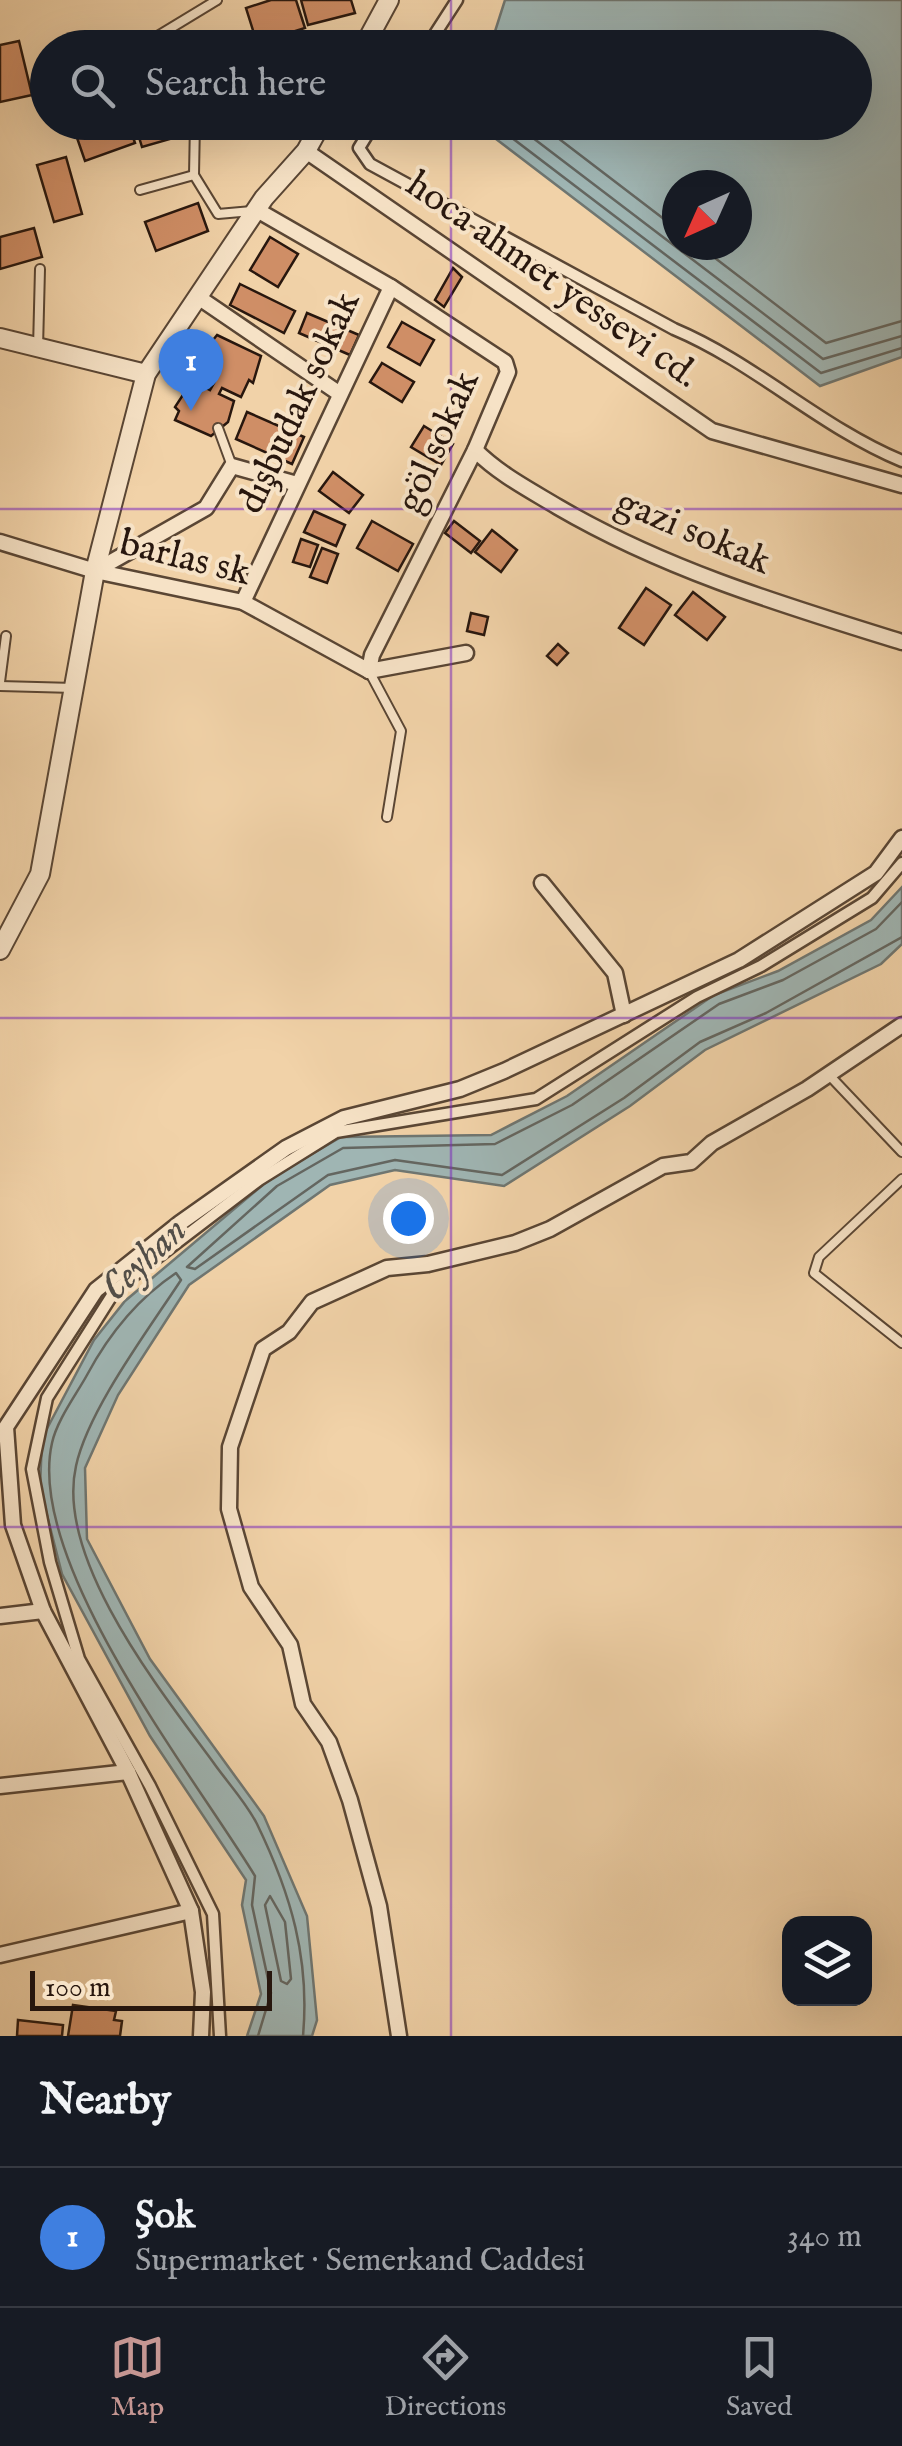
<!DOCTYPE html>
<meta charset="utf-8">
<style>
:root{--surface:#171b24;--page:#20242c;--text:#f1f3f6;--muted:#9ea1a6;--line:#363941;--accent:#c59692}
body{margin:0;font-family:"IM FELL English",serif;background:var(--page);color:var(--text)}
.controls{position:absolute;right:30px;bottom:30px;display:grid;overflow:hidden;border-radius:20px;box-shadow:0 10px 40px #0002}
.controls button{width:90px;height:90px;display:grid;place-items:center;padding:0;border:0;border-bottom:2px solid var(--line);background:var(--surface);color:var(--text);font:50px sans-serif}
.compass{position:absolute;left:662px;top:170px;width:90px;height:90px;border-radius:50%;background:var(--surface);box-shadow:0 10px 40px #0002;rotate:225deg}
.scale{position:absolute;left:30px;bottom:25px;width:242px;box-sizing:border-box;padding-left:10px;border:5px solid #28170e;border-top:0;font-size:28px;line-height:35px;white-space:nowrap;color:#28170e;-webkit-text-stroke:8px #f6e2c6;paint-order:stroke}
.you{position:absolute;left:408px;top:1218px;width:35px;height:35px;margin:-25px;border:8px solid #fff;border-radius:50%;background:#1a73e8;box-shadow:0 0 0 15px #1a73e833}
.badge{display:grid;place-items:center;width:65px;height:65px;border-radius:50%;background:var(--accent);color:#fff;font-size:32px;font-weight:700}
.pin{position:absolute;translate:-50% -82px;filter:drop-shadow(0 2px 5px #0008)}
.pin::after{content:'';position:absolute;top:52px;width:35px;height:30px;background:inherit;clip-path:polygon(0 0,100% 0,50% 100%)}
.list{margin:0;padding:0;list-style:none}
h2{display:flex;justify-content:space-between;align-items:center;height:130px;margin:0;padding:0 40px;font-size:42px}
h2 small{font-size:32px;font-weight:400;color:var(--muted)}
.list li{display:grid;grid-template-columns:65px 1fr auto;gap:30px;align-items:center;box-sizing:border-box;height:140px;padding:0 40px;border-top:2px solid var(--line)}
.list b{display:block;font-size:38px;white-space:nowrap}
.list p{margin:0;font-size:32px;white-space:nowrap;color:var(--muted)}
.list em{font-size:32px;font-style:normal;color:var(--muted)}
.icon{flex:none;width:55px;height:55px;fill:none;stroke:currentColor;stroke-width:2;stroke-linecap:round;stroke-linejoin:round}
.map{position:relative;flex:none;width:902px;height:2036px;overflow:hidden}
.search{position:absolute;background:var(--surface);box-shadow:0 10px 40px #0002;left:30px;right:30px;top:30px;height:110px;display:flex;align-items:center;gap:25px;box-sizing:border-box;padding:0 35px;border-radius:55px;color:var(--muted);font-size:38px}
.sheet{height:270px;background:var(--surface)}
nav{display:flex;justify-content:space-around;align-items:center;box-sizing:border-box;height:140px;border-top:2px solid var(--line);background:var(--surface);font-size:28px;color:var(--muted)}
nav a{display:grid;justify-items:center;gap:5px}
nav .on{color:var(--accent)}
.map>svg:first-child{display:block}
.water{fill:#9fb5b3;stroke:#6f7671;stroke-width:2.5;fill-rule:evenodd}
.lines{fill:none;stroke-linecap:round;stroke-linejoin:round}
.shore{stroke:#646660;stroke-width:2.5}
.building{fill:#cf8e66;stroke:#28170e;stroke-width:2.5}
.service-casing{stroke:#5a4634;stroke-width:12}
.pedestrian-casing{stroke:#5a4634;stroke-width:15}
.minor-casing{stroke:#5a4634;stroke-width:19}
.tertiary-casing{stroke:#5a4634;stroke-width:22}
.service{stroke:#f6e2c6;stroke-width:8}
.pedestrian{stroke:#f6e2c6;stroke-width:10}
.minor{stroke:#f6e2c6;stroke-width:14}
.tertiary{stroke:#f6e2c6;stroke-width:18}
.grid{fill:none;stroke:#7b2cbf;stroke-width:2.5;stroke-opacity:0.55}
.labels{text-anchor:middle;dominant-baseline:central;stroke-width:8;stroke-linejoin:round;paint-order:stroke}
.street-label{font-size:38px;fill:#28170e;stroke:#f6e2c6}
.water-label{font-size:40px;font-style:italic;fill:#524e48;stroke:#f6e2c6}
</style>
<div class="map">
<svg width="902" height="2036" viewBox="0 0 902 2036">
<rect width="100%" height="100%" fill="#f1d2a8"/>
<filter id="stains"><feTurbulence type="fractalNoise" baseFrequency=".002" numOctaves="4"/><feColorMatrix values="0 0 0 0 .2 0 0 0 0 .09 0 0 0 0 .02 0 0 0 .5 -.17"/></filter>
<radialGradient id="worn" r=".72"><stop offset=".6" stop-color="#630" stop-opacity="0"/><stop offset="1" stop-color="#630" stop-opacity=".3"/></radialGradient>
<!-- water -->
<g class="water">
<path d="M505,0H902V357L820,386L475,123L854,122V48L490,47ZM677,185H737V245H677Z"/>
<polygon points="902,887 902,944 881,964 705,1050 630,1106 504,1186 395,1170 330,1185 189,1285 118,1395 85,1468 87,1539 150,1659 264,1816 307,1916 317,2020 312,2036 247,2036 261,1994 242,1905 246,1880 150,1736 62,1574 40,1488 42,1438 94,1340 125,1301 271,1178 341,1137 491,1135 567,1096 714,995 778,971 871,920"/>
</g>
<g class="lines">
<!-- shore -->
<g class="shore">
<polyline points="491,122 821,373 902,348"/>
<polyline points="512,122 823,359 902,336"/>
<polyline points="537,122 677,229"/>
<polyline points="698,245 826,343 902,321"/>
<polyline points="902,902 876,929 783,980 719,1004 572,1105 495,1144 343,1148 277,1186 187,1267 195,1269 328,1175 395,1160 502,1175 624,1098 700,1042 766,1013 902,937"/>
<polygon points="270,1896 285,1922 291,1979 287,1984 281,1981 265,1905"/>
<path d="M258,2036L271,1993L252,1905L255,1876C194,1776 25,1562 52,1443C57,1420 76,1395 87,1375C109,1334 137,1299 176,1273L181,1280C149,1329 88,1410 76,1466C55,1559 160,1690 213,1762C227,1782 246,1802 257,1824C291,1894 310,1959 303,2036"/>
</g>
</g>
<!-- building -->
<g class="building">
<polygon points="271,0 296,0 305,28 257,43 246,8"/>
<polygon points="301,0 351,0 355,13 308,25"/>
<polygon points="19,41 32,95 0,102 0,45"/>
<polygon points="103,122 128,122 135,143 85,161 75,132"/>
<polygon points="180,122 184,135 142,147 135,124"/>
<polygon points="66,157 82,214 54,222 37,165"/>
<polygon points="198,203 208,231 156,251 145,222"/>
<polygon points="34,228 42,257 0,269 0,237"/>
<polygon points="270,237 298,254 278,287 250,270"/>
<polygon points="453,268 462,277 444,307 435,300"/>
<polygon points="240,284 295,311 284,333 230,305"/>
<polygon points="307,313 359,335 350,355 299,333"/>
<polygon points="402,322 434,340 420,365 388,347"/>
<polygon points="217,335 261,356 253,383 249,380 241,397 222,388 219,394 234,401 228,422 211,436 175,420 179,411 175,407 192,381 210,390 214,383 198,375 206,359 202,354"/>
<polygon points="382,363 414,382 402,402 370,382"/>
<polygon points="247,412 304,437 292,464 236,439"/>
<polygon points="424,426 453,444 441,465 411,447"/>
<polygon points="333,472 363,495 349,513 319,491"/>
<polygon points="314,511 345,525 336,546 304,532"/>
<polygon points="372,521 413,544 398,571 357,548"/>
<polygon points="454,521 480,541 471,553 445,533"/>
<polygon points="492,530 517,550 501,572 475,552"/>
<polygon points="301,539 318,545 310,567 293,562"/>
<polygon points="322,548 338,554 327,583 310,577"/>
<polygon points="646,588 671,605 644,645 619,628"/>
<polygon points="693,592 725,617 707,640 675,615"/>
<polygon points="471,613 488,617 484,635 467,631"/>
<polygon points="558,644 568,653 557,665 547,656"/>
<polygon points="73,2005 116,2011 114,2020 122,2021 120,2036 68,2036"/>
<polygon points="18,2020 63,2025 62,2036 17,2036"/>
</g>
<g class="lines">
<defs>
<g id="service">
<polyline points="138,48 217,0"/>
<polyline points="194,175 195,122"/>
<polyline points="140,190 194,175 218,214 252,211"/>
<polyline points="38,348 40,269"/>
<polyline points="218,428 232,466"/>
<polyline points="369,671 401,731 387,817"/>
<polyline points="0,682 6,636"/>
<polyline points="0,686 74,688"/>
<polyline points="829,1075 902,1152"/>
<polyline points="902,1179 819,1257 814,1273 902,1343"/>
</g>
<g id="pedestrian">
<polyline points="426,48 457,0"/>
<path d="M375,122L359,148L370,164L674,329C755,363 820,427 902,461"/>
<polyline points="220,2036 213,1914 150,1786 79,1659 50,1562 32,1469 47,1398 116,1289 259,1180 336,1132 536,1099 697,997 761,966 872,898 902,863"/>
</g>
<g id="minor">
<polyline points="306,151 712,431 902,485"/>
<polyline points="257,210 391,287 505,362 508,372 475,450 372,655 369,671"/>
<polyline points="198,297 340,394"/>
<path d="M475,450C499,474 528,489 558,507C666,570 783,605 902,642"/>
<polyline points="297,484 232,466 206,508 95,571 243,602 369,671"/>
<polyline points="0,542 95,571"/>
<polyline points="243,602 391,287"/>
<polyline points="369,671 466,653"/>
<polyline points="542,883 615,973 624,1015"/>
<polyline points="0,1616 43,1611"/>
<polyline points="0,1786 128,1772"/>
<polyline points="0,1955 191,1911"/>
<polyline points="201,2036 203,1992 191,1911 128,1772 43,1611 13,1525 6,1427 96,1290 180,1223 286,1148 344,1118 460,1089 504,1071 739,960 876,873 902,838"/>
<polyline points="399,2036 379,1906 350,1800 329,1742 303,1704 290,1645 251,1587 229,1509 230,1447 263,1349 289,1332 312,1302 387,1268 428,1264 515,1243 550,1229 663,1166 691,1162 712,1143 807,1089 902,1025"/>
</g>
<g id="tertiary">
<polyline points="363,48 389,0"/>
<polyline points="0,338 146,374"/>
<polyline points="0,950 40,874 95,571 146,374 264,198 306,151 322,122"/>
</g>
</defs>
<!-- service casing -->
<use href="#service" class="service-casing"/>
<!-- pedestrian casing -->
<use href="#pedestrian" class="pedestrian-casing"/>
<!-- minor casing -->
<use href="#minor" class="minor-casing"/>
<!-- tertiary casing -->
<use href="#tertiary" class="tertiary-casing"/>
<!-- service -->
<use href="#service" class="service"/>
<!-- pedestrian -->
<use href="#pedestrian" class="pedestrian"/>
<!-- minor -->
<use href="#minor" class="minor"/>
<!-- tertiary -->
<use href="#tertiary" class="tertiary"/>
</g>
<!-- grid -->
<path class="grid" d="M451,0V48M451,122V2036M0,509H902M0,1018H902M0,1527H902"/>
<g class="labels">
<!-- street labels -->
<g class="street-label">
<text transform="translate(552 281) rotate(35)">hoca ahmet yessevi cd.</text>
<text transform="translate(300 403) rotate(-65)">dışbudak sokak</text>
<text transform="translate(439 442) rotate(-66)">göl sokak</text>
<text transform="translate(693 533) rotate(23)">gazi sokak</text>
<text transform="translate(185 559) rotate(14)">barlas sk</text>
</g>
<!-- water labels -->
<g class="water-label">
<text transform="translate(145 1260) rotate(-44)">Ceyhan</text>
</g>
</g>
<rect width="100%" height="100%" filter="url(#stains)"/>
<rect width="100%" height="100%" fill="url(#worn)"/>
</svg>
<div class="controls">
<button><svg class="icon" aria-label="layers" viewBox="0 0 24 24"><path d="M12 4l9 5-9 5-9-5zM3 14l9 5 9-5"/></svg></button>
</div>
<svg class="compass" viewBox="-18 -18 36 36"><path d="M0-13l5 13h-10z" fill="#e53935"/><path d="M0 13l5-13h-10z" fill="#9ea1a6"/></svg>
<div class="scale">100 m</div>
<div class="you"></div>
<div class="pin badge" style="left:191px;top:411px;background:#3f7fe0">1</div>
<div class="search"><svg class="icon" aria-label="search" viewBox="0 0 24 24"><circle cx="10" cy="10" r="6"/><path d="M15 15l6 6"/></svg>Search here</div>
</div>
<section class="sheet">
<h2>Nearby<small></small></h2>
<ul class="list">
<li><span class="badge" style="background:#3f7fe0">1</span><div><b>Şok</b><p>Supermarket · Semerkand Caddesi</p></div><em>340 m</em></li>
</ul>
</section>
<nav>
<a class="on"><svg class="icon" aria-label="map" viewBox="0 0 24 24"><path d="M3 6l6-2 6 2 6-2v14l-6 2-6-2-6 2zM9 4v14M15 6v14"/></svg>Map</a>
<a><svg class="icon" aria-label="directions" viewBox="0 0 24 24"><path d="M12 3l9 9-9 9-9-9zM9 14v-3h6M13 9l2 2-2 2"/></svg>Directions</a>
<a><svg class="icon" aria-label="saved" viewBox="0 0 24 24"><path d="M7 4h10v16l-5-4-5 4z"/></svg>Saved</a>
</nav>
